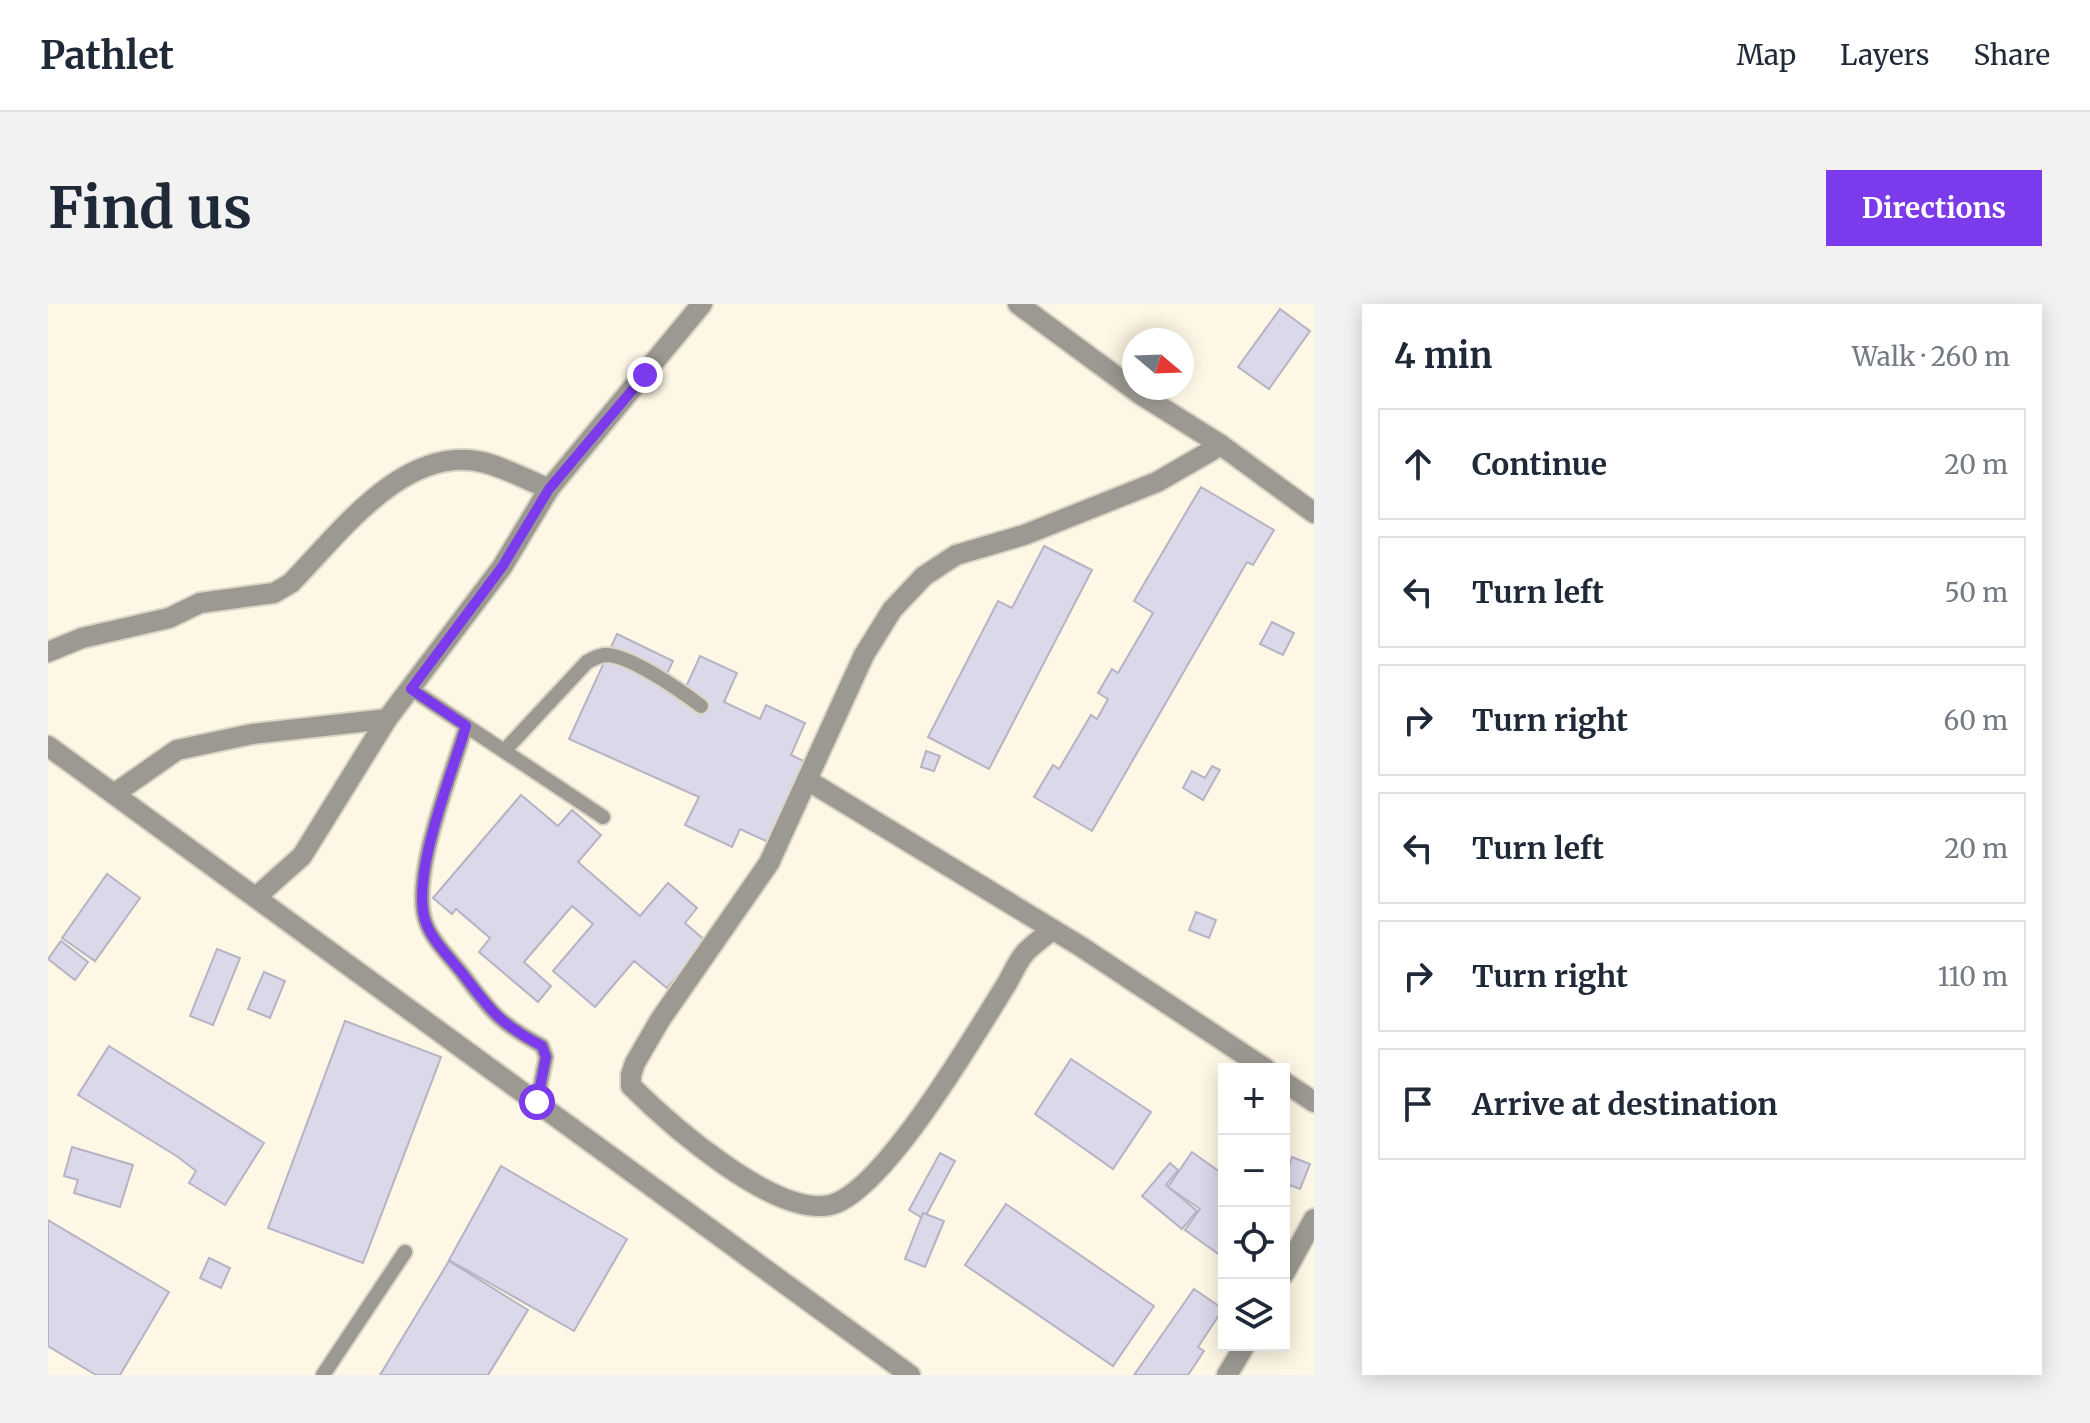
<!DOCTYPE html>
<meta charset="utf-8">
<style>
:root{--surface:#fff;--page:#f2f2f3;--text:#1f2937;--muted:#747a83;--line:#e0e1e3;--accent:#7c3aed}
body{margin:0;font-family:Merriweather,serif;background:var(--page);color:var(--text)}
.controls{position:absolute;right:24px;bottom:24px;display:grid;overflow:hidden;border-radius:0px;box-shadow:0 4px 20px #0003}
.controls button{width:72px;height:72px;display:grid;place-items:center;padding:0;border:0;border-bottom:2px solid var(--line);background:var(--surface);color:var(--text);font:40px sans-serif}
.compass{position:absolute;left:1074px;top:24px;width:72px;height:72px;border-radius:50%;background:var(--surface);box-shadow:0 4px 20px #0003;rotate:109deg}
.stop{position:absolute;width:24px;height:24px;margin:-18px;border:6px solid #7c3aed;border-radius:50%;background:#fff}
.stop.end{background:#7c3aed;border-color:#fff;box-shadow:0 2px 8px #0008}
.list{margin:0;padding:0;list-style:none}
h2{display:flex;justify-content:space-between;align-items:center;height:104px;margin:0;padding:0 32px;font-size:34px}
h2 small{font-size:26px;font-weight:400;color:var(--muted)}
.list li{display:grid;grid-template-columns:52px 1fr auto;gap:24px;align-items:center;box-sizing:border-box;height:112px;margin:0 16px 16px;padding:0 16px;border:2px solid var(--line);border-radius:0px}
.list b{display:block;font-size:30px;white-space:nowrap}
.list em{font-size:26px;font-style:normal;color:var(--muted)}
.icon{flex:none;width:44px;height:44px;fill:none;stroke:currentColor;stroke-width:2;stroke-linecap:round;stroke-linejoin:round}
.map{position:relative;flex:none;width:1266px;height:1071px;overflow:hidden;border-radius:0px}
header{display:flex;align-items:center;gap:48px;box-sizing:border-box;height:112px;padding:0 40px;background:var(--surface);border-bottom:2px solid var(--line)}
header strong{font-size:38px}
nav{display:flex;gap:44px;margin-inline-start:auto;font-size:28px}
.intro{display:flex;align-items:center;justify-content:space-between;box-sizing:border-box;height:192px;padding:0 48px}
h1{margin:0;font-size:56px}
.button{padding:20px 36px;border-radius:0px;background:var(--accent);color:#fff;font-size:28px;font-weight:700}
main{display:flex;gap:48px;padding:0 48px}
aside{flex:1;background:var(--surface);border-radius:0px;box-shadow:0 4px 20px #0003}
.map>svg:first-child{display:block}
.building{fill:#dbd8ea;stroke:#b6b3c5;stroke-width:2}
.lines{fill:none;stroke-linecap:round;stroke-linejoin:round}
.lane-casing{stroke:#dbd5c5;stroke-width:18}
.street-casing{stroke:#dbd5c5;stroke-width:24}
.lane{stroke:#9c9992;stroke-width:14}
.street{stroke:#9c9992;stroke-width:20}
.route{stroke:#7c3aed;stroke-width:10}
</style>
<header>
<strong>Pathlet</strong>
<nav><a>Map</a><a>Layers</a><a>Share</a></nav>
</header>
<div class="intro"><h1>Find us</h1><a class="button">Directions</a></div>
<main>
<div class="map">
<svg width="1266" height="1071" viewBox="0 0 1266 1071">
<rect width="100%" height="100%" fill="#fef7e5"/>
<!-- building -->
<g class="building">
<polygon points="1232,5 1262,27 1221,85 1190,63"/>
<polygon points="1153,183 1226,226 1205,261 1199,258 1044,527 986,493 1005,461 1011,465 1043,411 1049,415 1060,395 1050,389 1064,365 1070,369 1105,309 1086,297"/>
<polygon points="996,242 1044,266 941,465 880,433 950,297 964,304"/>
<polygon points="1224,318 1246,329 1235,351 1212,340"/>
<polygon points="569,330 625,357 617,374 638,383 652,352 689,369 676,398 712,415 718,401 757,419 743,451 768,463 733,544 692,525 684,543 637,521 651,493 521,435"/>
<polygon points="878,447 892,452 886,467 873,463"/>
<polygon points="1164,462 1172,466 1155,496 1135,484 1144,467 1157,474"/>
<polygon points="473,491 510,522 524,506 553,531 530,558 592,612 620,579 649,604 637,619 659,638 619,684 586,657 547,703 505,667 545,620 524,602 476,658 503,682 490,698 431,648 442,634 408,605 404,610 385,594"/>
<polygon points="59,570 92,594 47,657 14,634"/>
<polygon points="1148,608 1168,616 1161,634 1141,626"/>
<polygon points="13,637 40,658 27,676 0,655"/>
<polygon points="169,645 192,654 165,721 142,712"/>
<polygon points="216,668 237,677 222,714 200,705"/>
<polygon points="297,717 393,753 315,959 220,924"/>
<polygon points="61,742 216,839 177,901 141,879 148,867 130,853 30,791"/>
<polygon points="1023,755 1103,808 1065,865 987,810"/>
<polygon points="24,843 85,861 72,903 26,889 30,876 16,872"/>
<polygon points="1144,848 1176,871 1176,954 1137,926 1152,905 1120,883"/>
<polygon points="892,849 907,857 876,915 861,906"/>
<polygon points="1244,853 1262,860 1252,885 1236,879"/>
<polygon points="1122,859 1130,866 1118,881 1149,907 1134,925 1094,892"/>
<polygon points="453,862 579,935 526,1027 401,956"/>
<polygon points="958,900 1106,1002 1065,1062 917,961"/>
<polygon points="875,909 896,917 877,963 857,955"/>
<polygon points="0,916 121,988 72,1071 48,1071 0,1042"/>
<polygon points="161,954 182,964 173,984 152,974"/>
<polygon points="401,957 480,1006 440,1071 332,1071"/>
<polygon points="1146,985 1175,1005 1150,1043 1156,1047 1140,1071 1086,1071"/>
</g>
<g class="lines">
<defs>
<g id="lane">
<polyline points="363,385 555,513"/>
<path d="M418,422C404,470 361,573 378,619C384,636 402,654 414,669C443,708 451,719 494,742L498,753L489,798"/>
<path d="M457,446L539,358C544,355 551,352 557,351C581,350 633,387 653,402"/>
<polyline points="275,1071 357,948"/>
</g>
<g id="street">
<polyline points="970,0 1092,90 1173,141 1266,209"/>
<path d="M0,348L34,334L121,314L152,299L226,289L243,279C292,229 358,137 438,159C459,165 480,176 501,185"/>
<polyline points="0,442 862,1071"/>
<polyline points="759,476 1032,642 1218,765"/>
<polyline points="66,490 129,446 204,430 339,415"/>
<polyline points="208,593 254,552 339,415 454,263 501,185 654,0"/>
<path d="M1004,626C996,633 984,641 977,649C969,658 964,671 958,681C927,730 835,889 782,901C726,913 621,820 583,782V771L587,759L612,716L721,559L816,351L844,306L876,272L908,251L976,231L1109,178L1173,141"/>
<polyline points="1236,778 1266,798"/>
<polyline points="1236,970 1266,915"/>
<polyline points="1179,1071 1197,1041"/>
</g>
</defs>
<!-- lane casing -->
<use href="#lane" class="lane-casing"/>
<!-- street casing -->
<use href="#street" class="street-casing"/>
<!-- lane -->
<use href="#lane" class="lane"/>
<!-- street -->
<use href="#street" class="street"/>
</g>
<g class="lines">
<!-- route -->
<path class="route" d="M489,798L498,753L494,742C451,719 443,707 414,669C402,654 384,636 378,619C361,574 404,470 418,422L363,385L454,263L501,185L597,71"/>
</g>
</svg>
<div class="controls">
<button>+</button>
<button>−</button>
<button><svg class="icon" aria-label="locate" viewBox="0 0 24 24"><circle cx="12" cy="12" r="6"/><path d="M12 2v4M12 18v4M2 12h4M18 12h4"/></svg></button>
<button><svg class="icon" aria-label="layers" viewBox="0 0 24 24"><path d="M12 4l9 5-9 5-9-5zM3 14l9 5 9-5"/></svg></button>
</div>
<svg class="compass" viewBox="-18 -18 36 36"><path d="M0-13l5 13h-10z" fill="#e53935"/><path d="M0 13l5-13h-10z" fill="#747a83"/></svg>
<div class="stop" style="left:489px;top:798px"></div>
<div class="stop end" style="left:597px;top:71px"></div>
</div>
<aside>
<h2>4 min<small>Walk · 260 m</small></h2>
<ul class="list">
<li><svg class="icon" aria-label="ahead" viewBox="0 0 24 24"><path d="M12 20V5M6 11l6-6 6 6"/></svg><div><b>Continue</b></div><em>20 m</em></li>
<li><svg class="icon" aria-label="left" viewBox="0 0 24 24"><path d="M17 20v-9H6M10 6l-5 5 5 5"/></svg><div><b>Turn left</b></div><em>50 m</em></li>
<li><svg class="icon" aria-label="right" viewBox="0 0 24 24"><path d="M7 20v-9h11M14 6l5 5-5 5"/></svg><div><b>Turn right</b></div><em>60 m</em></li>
<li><svg class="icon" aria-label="left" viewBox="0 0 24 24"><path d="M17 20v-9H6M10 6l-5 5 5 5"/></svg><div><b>Turn left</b></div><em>20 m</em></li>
<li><svg class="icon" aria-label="right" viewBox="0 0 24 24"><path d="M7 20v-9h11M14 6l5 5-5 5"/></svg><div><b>Turn right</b></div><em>110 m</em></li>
<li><svg class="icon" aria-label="arrive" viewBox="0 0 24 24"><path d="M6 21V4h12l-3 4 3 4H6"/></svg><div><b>Arrive at destination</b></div></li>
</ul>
</aside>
</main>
